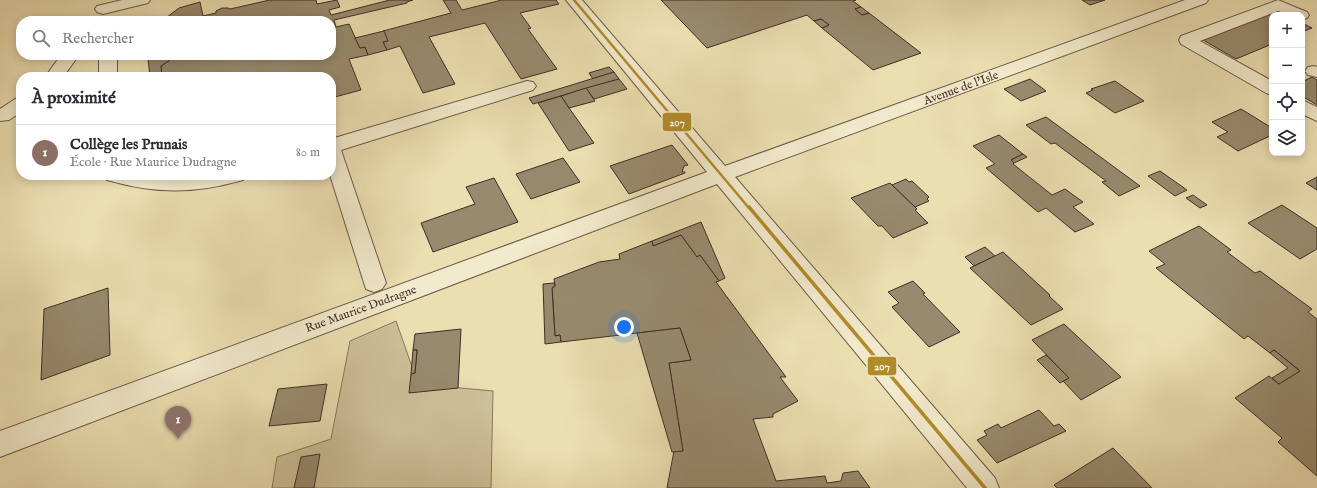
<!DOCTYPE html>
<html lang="fr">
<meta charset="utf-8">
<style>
:root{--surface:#fff;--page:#f2f2f3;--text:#2b2b33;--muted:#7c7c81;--line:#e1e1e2;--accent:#8f2418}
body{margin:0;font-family:"IM FELL English",serif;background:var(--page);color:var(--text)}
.controls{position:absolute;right:12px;top:12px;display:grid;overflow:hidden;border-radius:8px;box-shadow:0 2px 10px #0003}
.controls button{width:36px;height:36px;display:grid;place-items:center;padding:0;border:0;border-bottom:1px solid var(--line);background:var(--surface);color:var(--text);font:20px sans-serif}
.you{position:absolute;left:624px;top:327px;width:14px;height:14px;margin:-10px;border:3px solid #fff;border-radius:50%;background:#1a73e8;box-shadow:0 0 0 6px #1a73e833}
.badge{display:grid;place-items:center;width:26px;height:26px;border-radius:50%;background:var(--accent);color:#fff;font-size:13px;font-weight:700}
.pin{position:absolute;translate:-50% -33px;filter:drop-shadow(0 1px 2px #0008)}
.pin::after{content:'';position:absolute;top:21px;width:14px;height:12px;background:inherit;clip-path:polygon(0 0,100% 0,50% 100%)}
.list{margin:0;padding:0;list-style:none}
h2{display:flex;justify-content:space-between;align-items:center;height:52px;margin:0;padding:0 16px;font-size:17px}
h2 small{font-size:13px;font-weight:400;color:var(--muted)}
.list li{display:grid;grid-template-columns:26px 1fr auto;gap:12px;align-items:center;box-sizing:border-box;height:56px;padding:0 16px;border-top:1px solid var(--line)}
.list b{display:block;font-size:15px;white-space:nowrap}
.list p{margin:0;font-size:13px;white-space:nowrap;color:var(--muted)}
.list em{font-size:13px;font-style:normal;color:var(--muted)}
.icon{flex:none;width:22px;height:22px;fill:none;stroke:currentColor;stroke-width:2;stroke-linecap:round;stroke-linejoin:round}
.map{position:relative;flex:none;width:1317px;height:488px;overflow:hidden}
.search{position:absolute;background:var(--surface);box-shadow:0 2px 10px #0003;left:16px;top:16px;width:320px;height:44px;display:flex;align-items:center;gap:10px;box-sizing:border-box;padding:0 14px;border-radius:16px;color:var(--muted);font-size:15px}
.panel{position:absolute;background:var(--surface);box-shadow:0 2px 10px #0003;left:16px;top:72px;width:320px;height:108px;border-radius:16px}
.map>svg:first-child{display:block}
.green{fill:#cec099;stroke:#867760}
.building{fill:#988a6e;stroke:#3f2e27}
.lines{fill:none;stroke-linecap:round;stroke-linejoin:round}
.minor-casing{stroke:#6a5a49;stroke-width:2}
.minor{fill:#f2eacc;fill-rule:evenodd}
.bus-1-far1-casing{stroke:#f2eacc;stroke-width:5}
.bus-1-casing{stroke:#f2eacc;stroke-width:6}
.bus-1-far1{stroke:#b28b29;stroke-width:2.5}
.bus-1{stroke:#b28b29;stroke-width:3.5}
.labels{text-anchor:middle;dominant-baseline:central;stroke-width:3;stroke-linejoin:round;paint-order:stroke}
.street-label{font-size:12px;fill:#3f2e27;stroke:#f2eacc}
.line-badge{stroke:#f2eacc;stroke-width:1.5}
.badge-label{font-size:11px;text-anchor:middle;font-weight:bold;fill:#fff}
</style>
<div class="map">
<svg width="1317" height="488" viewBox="0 0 1317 488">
<rect width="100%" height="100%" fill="#ebdeb0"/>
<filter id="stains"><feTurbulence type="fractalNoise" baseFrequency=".005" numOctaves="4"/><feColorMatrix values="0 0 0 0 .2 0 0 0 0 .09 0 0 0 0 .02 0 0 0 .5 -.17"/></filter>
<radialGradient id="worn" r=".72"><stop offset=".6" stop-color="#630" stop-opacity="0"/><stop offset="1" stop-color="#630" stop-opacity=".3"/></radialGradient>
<!-- green -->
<polygon class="green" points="396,321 418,384 493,391 491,488 272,488 277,457 331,439 350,341"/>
<!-- building -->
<g class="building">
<polygon points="270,0 316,0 317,4 337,0 340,7 329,10 331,15 390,0 413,0 407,2 407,3 334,20 336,27 349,24 360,48 365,47 368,55 349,59 361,90 331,98 331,77 162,77 161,66 170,60 170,55 331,55 331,21 162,21 179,8 200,2 203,16 216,13 216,11 222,8 228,8 230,9"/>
<polygon points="443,0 456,0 462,10 502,0 556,0 559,4 520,13 531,28 528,29 557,69 521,79 485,23 429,37 455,84 423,93 400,46 387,50 383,42 388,41 383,31 451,13"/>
<polygon points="661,0 856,0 853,1 861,7 855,9 862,15 869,13 921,53 873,70 822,28 829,25 821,19 814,21 807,15 707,48"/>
<polygon points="1082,0 1105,0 1090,5"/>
<polygon points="861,7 869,13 862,15 855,9"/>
<polygon points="1279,11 1287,15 1272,15 1272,44 1236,59 1203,40"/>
<polygon points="821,19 829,25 822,28 814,21"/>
<polygon points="1302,23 1312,28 1302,32"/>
<polygon points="384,31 388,41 383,42 387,50 368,55 365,47 360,48 355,38"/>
<polygon points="158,55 170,55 170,60 161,66 162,77 150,77 148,58"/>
<polygon points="609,67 614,72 593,79 589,73"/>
<polygon points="614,72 619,79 533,104 529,98"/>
<polygon points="1312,77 1317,80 1317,105 1302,96 1302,82"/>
<polygon points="619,79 627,89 594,99 586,88"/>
<polygon points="1030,79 1046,91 1021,101 1004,89"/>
<polygon points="1115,81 1144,101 1115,113 1086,93 1093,90 1091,89"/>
<polygon points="586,88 595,101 569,108 561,96"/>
<polygon points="561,96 569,108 594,143 569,151 538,103"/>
<polygon points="1241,109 1272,128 1272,135 1238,151 1217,137 1228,132 1212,122"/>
<polygon points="1046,117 1140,186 1119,196 1102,182 1106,181 1055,143 1051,144 1026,125"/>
<polygon points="999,135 1023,154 1011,160 1014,163 1013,164 1052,195 1065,189 1083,202 1073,207 1094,224 1075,232 1046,208 1038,212 986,168 995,164 973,146"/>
<polygon points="672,145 688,165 684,166 682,172 685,172 685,173 629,194 610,166"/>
<polygon points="1023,154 1027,157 1014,163 1011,160"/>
<polygon points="563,158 580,182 531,199 516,174"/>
<polygon points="1160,171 1187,190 1175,196 1148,176"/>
<polygon points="1317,177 1317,190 1306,183"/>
<polygon points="494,178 518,222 433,252 421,223 475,204 466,187"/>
<polygon points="906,179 909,182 912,181 929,197 927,199 929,201 915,207 892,185"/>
<polygon points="890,183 917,209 915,210 928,223 893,238 882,226 878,226 851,198"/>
<polygon points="1193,195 1207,205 1200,208 1186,198"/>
<polygon points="1282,205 1317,228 1317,249 1300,259 1248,223"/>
<polygon points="701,222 725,278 719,281 700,255 697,257 681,235 653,246 652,241"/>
<polygon points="1199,226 1231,250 1227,252 1255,273 1260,271 1312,309 1308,312 1317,319 1317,476 1278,442 1282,438 1235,398 1269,376 1279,384 1300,371 1274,350 1270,353 1248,336 1244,339 1156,268 1165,264 1149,251"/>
<polygon points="681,235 697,257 700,255 719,281 716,282 786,377 780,377 798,401 773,414 773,417 753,419 776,481 825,476 827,483 841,481 843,473 858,471 870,488 667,488 674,451 683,451 669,363 691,360 680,328 561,342 560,335 555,336 552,288 555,286 554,279 599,262 620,259 619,254 652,241 653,246"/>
<polygon points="985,247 995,256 974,266 965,257"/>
<polygon points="1003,252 1050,295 1049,296 1063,309 1031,325 970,268"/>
<polygon points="913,281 925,293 923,294 960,332 929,347 892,307 899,303 888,292"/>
<polygon points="554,283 555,286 552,288 555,336 560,335 561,342 545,344 543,284"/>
<polygon points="108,288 110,355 41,380 44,309"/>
<polygon points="1064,324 1121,377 1081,400 1063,381 1069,378 1032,340"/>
<polygon points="680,328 691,360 669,363 683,451 672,452 637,333"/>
<polygon points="461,329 458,388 409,393 411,374 415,373 417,350 413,350 415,334"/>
<polygon points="413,350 417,350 415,373 411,374"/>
<polygon points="1274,350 1300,371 1279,384 1272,378 1288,368 1270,353"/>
<polygon points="1046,355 1069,378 1060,383 1037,360"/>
<polygon points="327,384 320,421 269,426 278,389"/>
<polygon points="1039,410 1054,426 1059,424 1066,431 997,463 977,440 987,435 984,431 998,424 1001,428"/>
<polygon points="1113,448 1152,488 1057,488 1054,485"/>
<polygon points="320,454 314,488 294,488 301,457"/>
</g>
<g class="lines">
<defs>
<g id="minor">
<polygon points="122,0 150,0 148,3 103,14 97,12 95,9 97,6"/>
<polygon points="566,0 582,0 725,166 1185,0 1208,0 1206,3 735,177 995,478 999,488 967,488 717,184 0,457 0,431 707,172"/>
<polygon points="1278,0 1307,12 1309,15 1307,18 1302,20 1302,15 1288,15 1278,11 1200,41 1272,81 1272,95 1266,93 1181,44 1179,40 1181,36"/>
<polygon points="61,55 79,55 63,77 45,77"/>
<rect x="99" y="55" width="18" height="22"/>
<polygon points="1314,66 1317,67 1317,77 1308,75 1305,71 1308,67"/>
<polygon points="527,81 533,82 536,86 533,90 341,150 386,283 382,289 374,292 366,289 330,175 331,175 331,139"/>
<polygon points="21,97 21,112 9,120 0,121 0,109 15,99"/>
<polygon points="1302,100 1317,107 1317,121 1302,114"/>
<path d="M104,175L175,177L246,175L243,180C194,194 156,194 107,180Z"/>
</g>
</defs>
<!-- minor casing -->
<use href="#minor" class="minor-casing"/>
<!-- minor -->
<use href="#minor" class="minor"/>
<defs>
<polyline id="bus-1-far1" points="574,0 749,208"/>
<polyline id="bus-1" points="749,207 985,488"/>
</defs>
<!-- bus-1-far1 casing -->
<use href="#bus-1-far1" class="bus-1-far1-casing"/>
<!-- bus-1 casing -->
<use href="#bus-1" class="bus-1-casing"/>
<!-- bus-1-far1 -->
<use href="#bus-1-far1" class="bus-1-far1"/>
<!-- bus-1 -->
<use href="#bus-1" class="bus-1"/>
</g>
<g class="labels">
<!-- street labels -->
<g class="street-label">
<text transform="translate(961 88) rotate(-20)">Avenue de l'Isle</text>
<text transform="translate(361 309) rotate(-20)">Rue Maurice Dudragne</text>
</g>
</g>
<g class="line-badge">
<rect x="662" y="112" width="30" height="20" rx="4" fill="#b28b29"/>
<rect x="867" y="356" width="30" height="20" rx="4" fill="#b28b29"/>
</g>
<g class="badge-label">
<text x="677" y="126">207</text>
<text x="882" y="370">207</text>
</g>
<rect width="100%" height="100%" filter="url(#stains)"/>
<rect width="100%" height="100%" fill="url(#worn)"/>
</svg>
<div class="controls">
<button>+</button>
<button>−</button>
<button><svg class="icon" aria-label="locate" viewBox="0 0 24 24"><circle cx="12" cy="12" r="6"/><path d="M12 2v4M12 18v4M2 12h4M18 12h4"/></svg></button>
<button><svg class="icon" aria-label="layers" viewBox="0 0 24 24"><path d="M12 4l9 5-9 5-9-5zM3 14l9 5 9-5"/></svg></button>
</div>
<div class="you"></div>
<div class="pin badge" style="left:178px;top:439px;background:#8d6e63">1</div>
<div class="search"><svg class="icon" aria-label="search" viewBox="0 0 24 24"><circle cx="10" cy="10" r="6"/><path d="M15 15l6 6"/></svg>Rechercher</div>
<section class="panel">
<h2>À proximité<small></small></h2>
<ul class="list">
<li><span class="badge" style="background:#8d6e63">1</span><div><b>Collège les Prunais</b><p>École · Rue Maurice Dudragne</p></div><em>80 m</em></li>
</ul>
</section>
</div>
